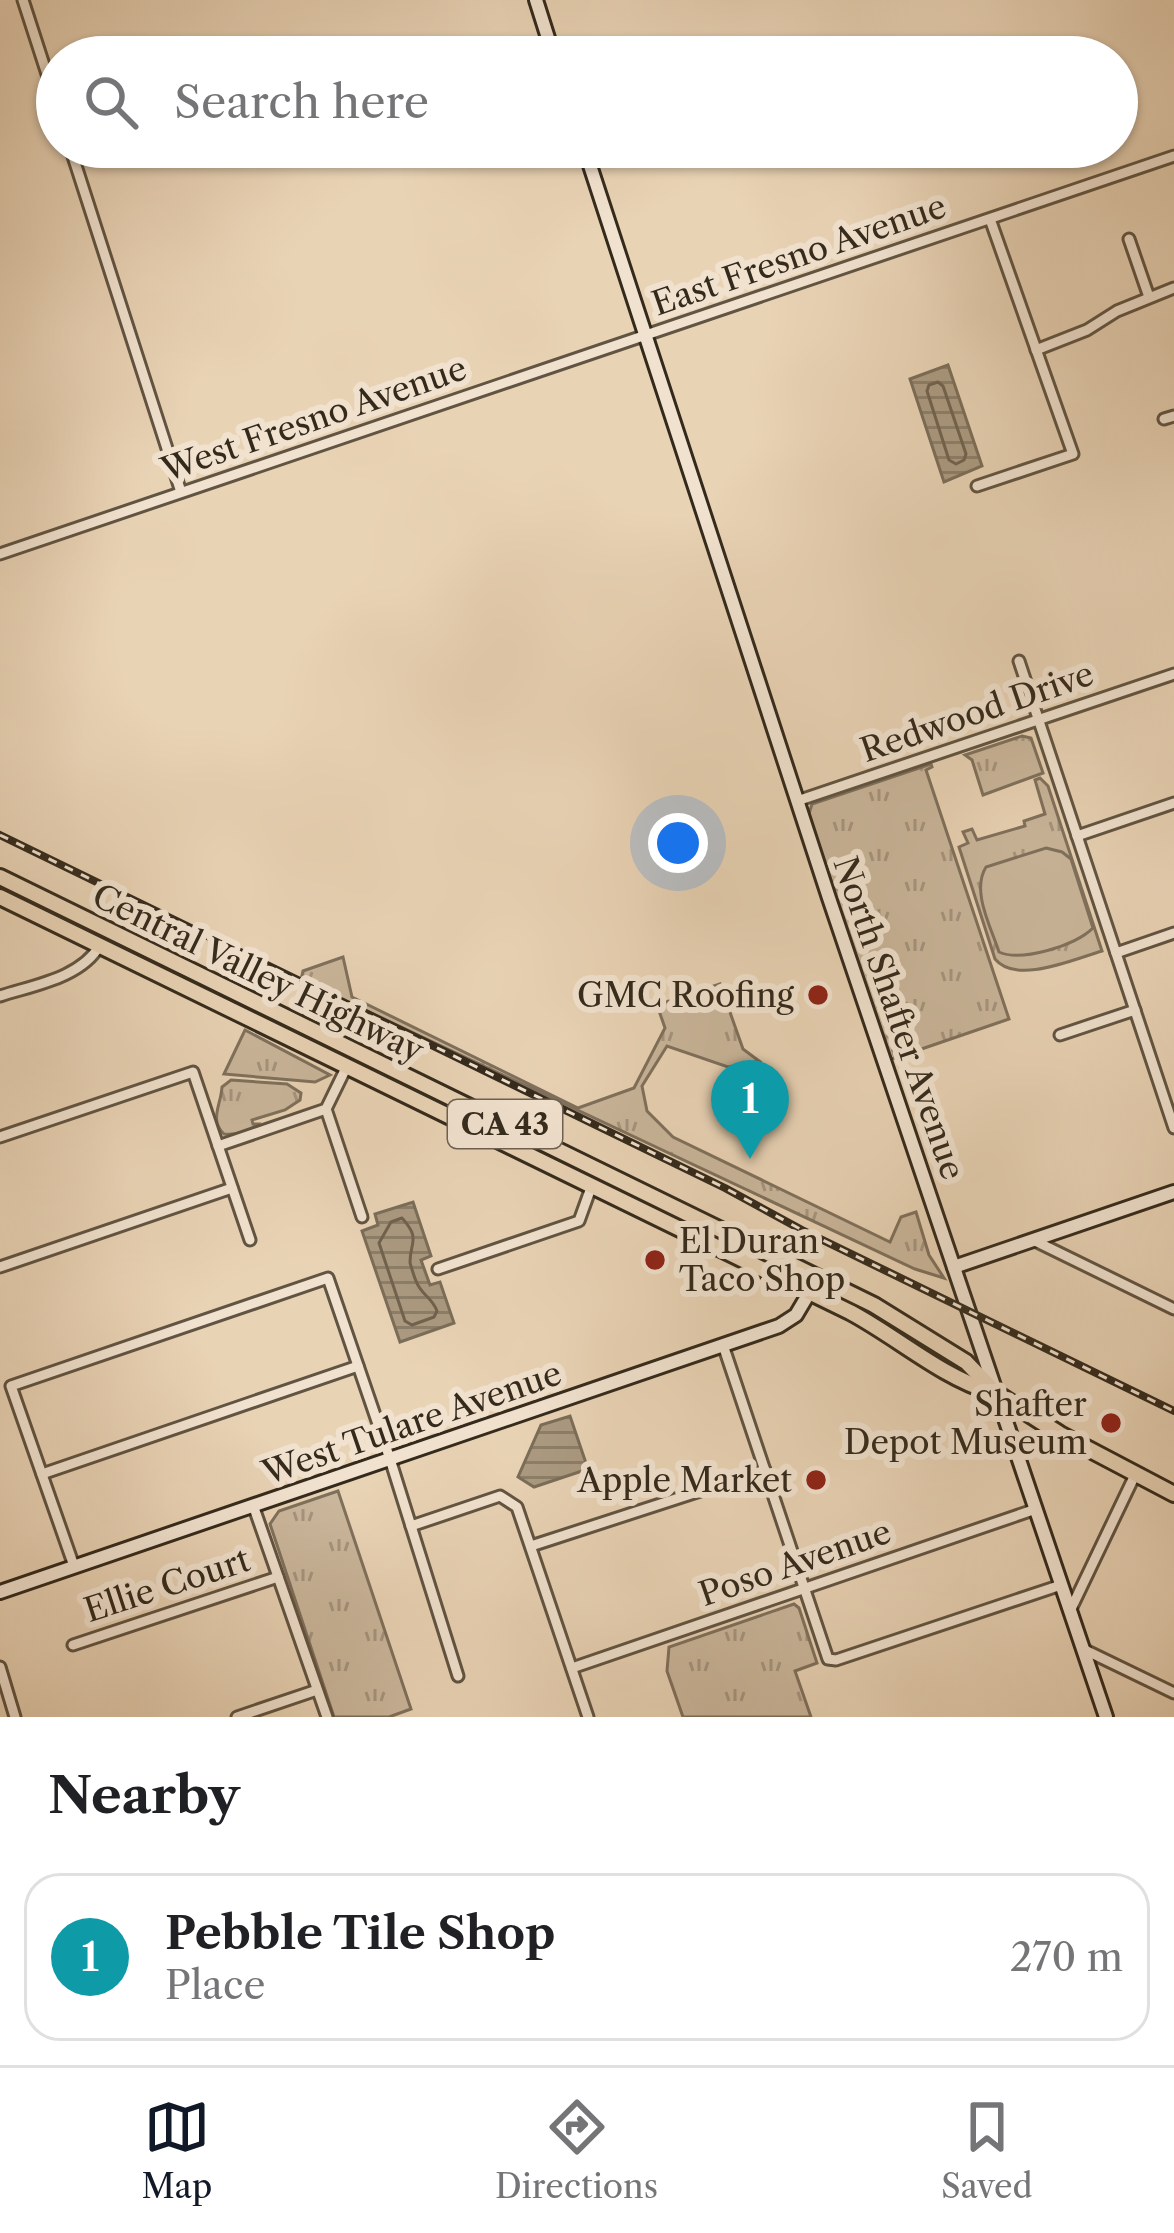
<!DOCTYPE html>
<style>
:root{--surface:#fff;--page:#f2f2f2;--text:#202124;--muted:#757577;--line:#e0e0e0;--accent:#111827}
body{margin:0;font-family:"Libre Caslon Text",serif;background:var(--page);color:var(--text)}
.you{position:absolute;left:678px;top:843px;width:42px;height:42px;margin:-30px;border:9px solid #fff;border-radius:50%;background:#1a73e8;box-shadow:0 0 0 18px #1a73e833}
.badge{display:grid;place-items:center;width:78px;height:78px;border-radius:50%;background:var(--accent);color:#fff;font-size:39px;font-weight:700}
.pin{position:absolute;translate:-50% -99px;filter:drop-shadow(0 3px 6px #0008)}
.pin::after{content:'';position:absolute;top:63px;width:42px;height:36px;background:inherit;clip-path:polygon(0 0,100% 0,50% 100%)}
.list{margin:0;padding:0;list-style:none}
h2{display:flex;justify-content:space-between;align-items:center;height:156px;margin:0;padding:0 48px;font-size:51px}
h2 small{font-size:39px;font-weight:400;color:var(--muted)}
.list li{display:grid;grid-template-columns:78px 1fr auto;gap:36px;align-items:center;box-sizing:border-box;height:168px;margin:0 24px 24px;padding:0 24px;border:3px solid var(--line);border-radius:36px}
.list b{display:block;font-size:45px;white-space:nowrap}
.list p{margin:0;font-size:39px;white-space:nowrap;color:var(--muted)}
.list em{font-size:39px;font-style:normal;color:var(--muted)}
.icon{flex:none;width:66px;height:66px;fill:none;stroke:currentColor;stroke-width:2;stroke-linecap:round;stroke-linejoin:round}
.map{position:relative;flex:none;width:1174px;height:1717px;overflow:hidden}
.search{position:absolute;background:var(--surface);box-shadow:0 3px 9px #0004;left:36px;right:36px;top:36px;height:132px;display:flex;align-items:center;gap:30px;box-sizing:border-box;padding:0 42px;border-radius:66px;color:var(--muted);font-size:45px}
.sheet{height:348px;background:var(--surface)}
nav{display:flex;justify-content:space-around;align-items:center;box-sizing:border-box;height:168px;border-top:3px solid var(--line);background:var(--surface);font-size:33px;color:var(--muted)}
nav a{display:grid;justify-items:center;gap:6px}
nav .on{color:var(--accent)}
.map>svg:first-child{display:block}
.grass{fill:url(#grass-tufts);stroke:#7f705c;stroke-width:3}
.pitch{fill:#cab69b;stroke:#7f705c;stroke-width:3}
.water{fill:url(#water-rules);stroke:#7b6d59;stroke-width:3}
.lines{fill:none;stroke-linecap:round;stroke-linejoin:round}
.shore{stroke:#70624e;stroke-width:3}
.street-casing{stroke:#615442;stroke-width:15}
.secondary-casing{stroke:#342a1c;stroke-width:18}
.primary-casing{stroke:#342a1c;stroke-width:20}
.street{stroke:#f1e2cf;stroke-width:9}
.secondary{stroke:#f1e2cf;stroke-width:12}
.primary{stroke:#e9d3b5;stroke-width:14}
.rail-casing{stroke:#342a1c;stroke-width:8}
.rail{stroke:#f1e2cf;stroke-width:3;stroke-dasharray:9;stroke-linecap:butt}
.poi-dot{fill:#8f2418;stroke:#f1e2cf;stroke-width:4.5}
.labels{text-anchor:middle;dominant-baseline:central;stroke-width:12;stroke-linejoin:round;paint-order:stroke}
.shield{fill:#f1e2cf;stroke:#6d6152;stroke-width:3}
.shield-label{font-size:30px;font-weight:bold;fill:#342a1c}
.street-label{font-size:33px;fill:#342a1c;stroke:#f1e2cf}
.poi-label{font-size:33px;fill:#342a1c;stroke:#f1e2cf;text-anchor:end}
</style>
<div class="map">
<svg width="1174" height="1717" viewBox="0 0 1174 1717">
<defs>
<pattern id="grass-tufts" width="24" height="20" patternUnits="userSpaceOnUse" patternTransform="scale(3)"><rect width="24" height="20" fill="#cab69b"/><path d="M3 7l-1-3M5 7V3M7 7l1-3M15 17l-1-3M17 17v-4M19 17l1-3" fill="none" stroke="#a5947e"/></pattern>
<pattern id="water-rules" width="6" height="5" patternUnits="userSpaceOnUse" patternTransform="scale(3)"><rect width="6" height="5" fill="#ab9a81"/><path d="M0 2.5h6" fill="none" stroke="#8c7e69"/></pattern>
</defs>
<rect width="100%" height="100%" fill="#e9d3b5"/>
<filter id="stains"><feTurbulence type="fractalNoise" baseFrequency=".00167" numOctaves="4"/><feColorMatrix values="0 0 0 0 .2 0 0 0 0 .09 0 0 0 0 .02 0 0 0 .5 -.17"/></filter>
<radialGradient id="worn" r=".72"><stop offset=".6" stop-color="#630" stop-opacity="0"/><stop offset="1" stop-color="#630" stop-opacity=".3"/></radialGradient>
<!-- grass -->
<g class="grass">
<polygon points="1022,736 1031,738 1043,773 983,795 972,760 965,755"/>
<polygon points="931,764 932,767 926,770 1009,1019 904,1055 900,1044 892,1047 895,1058 890,1059 808,817 812,804"/>
<path d="M1040,778L1048,786L1102,951C1074,959 1016,985 995,959L959,847L968,843L963,832L972,829L977,840L1025,826L1024,821L1045,814L1035,780Z"/>
<polygon points="343,957 352,997 578,1108 634,1088 665,1028 657,1005 720,984 743,1049 759,1061 728,1067 667,1046 642,1086 647,1111 673,1137 890,1242 901,1217 916,1212 929,1255 944,1278 915,1269 301,980 303,971"/>
<polygon points="245,1030 330,1075 315,1082 224,1074"/>
<path d="M231,1080L287,1084L301,1093L300,1100L285,1110L252,1120L253,1124H258C250,1132 235,1135 224,1134C209,1120 221,1105 222,1087Z"/>
<polygon points="338,1491 411,1709 389,1717 334,1717 270,1524 279,1511"/>
<polygon points="794,1604 799,1608 817,1663 795,1671 811,1717 683,1717 667,1671 669,1647"/>
</g>
<!-- pitch -->
<path class="pitch" d="M1046,848L1062,852L1071,859L1093,928C1075,946 1021,962 999,952C991,927 971,891 986,867Z"/>
<!-- water -->
<g class="water">
<polygon points="948,365 982,466 944,482 910,379"/>
<polygon points="413,1202 431,1256 421,1260 430,1285 440,1282 454,1323 400,1342 362,1231 378,1225 375,1214"/>
<polygon points="570,1416 588,1469 534,1487 518,1477 541,1425"/>
</g>
<g class="lines">
<!-- shore -->
<g class="shore">
<polygon points="938,382 943,386 966,454 964,460 956,464 949,460 927,391 929,385"/>
<path d="M402,1218C421,1239 410,1242 410,1262C410,1264 415,1279 416,1281C421,1295 432,1297 437,1311L434,1317L412,1325L405,1321L379,1243L391,1222Z"/>
</g>
<defs>
<g id="street">
<polyline points="23,0 57,105"/>
<polyline points="70,147 181,492"/>
<polyline points="1129,239 1149,297"/>
<polyline points="1036,350 1087,330 1117,311 1174,288"/>
<polyline points="1164,419 1174,416"/>
<polyline points="977,486 1073,454 990,219"/>
<polyline points="0,554 1174,156"/>
<polyline points="1019,661 1174,1128"/>
<polyline points="797,801 1174,674"/>
<polyline points="1077,836 1174,803"/>
<polyline points="1116,953 1174,933"/>
<path d="M0,996C34,985 81,978 100,945"/>
<polyline points="1060,1035 1135,1010"/>
<polyline points="326,1109 362,1217"/>
<polyline points="0,1137 193,1072 250,1240"/>
<polyline points="218,1146 326,1109 347,1066"/>
<polyline points="1033,1240 1174,1309"/>
<polyline points="0,1267 232,1188"/>
<polyline points="438,1269 579,1221 592,1185"/>
<polyline points="723,1345 828,1659 836,1660 1061,1585"/>
<polyline points="42,1474 358,1366"/>
<polyline points="253,1505 327,1717"/>
<polyline points="411,1526 500,1496 517,1507 588,1717"/>
<polyline points="531,1546 765,1470"/>
<polyline points="74,1566 11,1386 328,1278 390,1459 458,1676"/>
<polyline points="1070,1611 1135,1475"/>
<polyline points="73,1645 278,1577"/>
<polyline points="1083,1649 1174,1693"/>
<polyline points="0,1667 15,1717"/>
<polyline points="572,1668 1036,1509"/>
<polyline points="237,1717 317,1690"/>
</g>
<g id="secondary">
<polyline points="536,0 554,57"/>
<polyline points="584,147 829,898 1106,1717"/>
<polyline points="954,1267 1174,1192"/>
<polyline points="0,1592 779,1326 796,1315 812,1288"/>
</g>
<g id="primary">
<polyline points="0,877 874,1305 966,1362 996,1393 1060,1434 1174,1494"/>
<path d="M0,897L850,1312C897,1337 940,1376 991,1392"/>
</g>
</defs>
<!-- street casing -->
<use href="#street" class="street-casing"/>
<!-- secondary casing -->
<use href="#secondary" class="secondary-casing"/>
<!-- primary casing -->
<use href="#primary" class="primary-casing"/>
<!-- street -->
<use href="#street" class="street"/>
<!-- secondary -->
<use href="#secondary" class="secondary"/>
<!-- primary -->
<use href="#primary" class="primary"/>
<defs>
<polyline id="rail" points="0,835 725,1188 802,1230 1174,1411"/>
</defs>
<!-- rail casing -->
<use href="#rail" class="rail-casing"/>
<!-- rail -->
<use href="#rail" class="rail"/>
</g>
<!-- markers -->
<g class="poi-dot">
<circle cx="818" cy="995" r="12"/>
<circle cx="655" cy="1260" r="12"/>
<circle cx="1111" cy="1423" r="12"/>
<circle cx="816" cy="1480" r="12"/>
</g>
<g class="labels">
<!-- shield labels -->
<rect class="shield" x="448" y="1100" width="114" height="48" rx="9"/>
<g class="shield-label">
<text x="505" y="1124">CA 43</text>
</g>
<!-- street labels -->
<g class="street-label">
<text transform="translate(799 255) rotate(-19)">East Fresno Avenue</text>
<text transform="translate(314 419) rotate(-19)">West Fresno Avenue</text>
<text transform="translate(977 712) rotate(-19)">Redwood Drive</text>
<text transform="translate(258 973) rotate(26)">Central Valley Highway</text>
<text transform="translate(899 1018) rotate(71)">North Shafter Avenue</text>
<text transform="translate(412 1423) rotate(-19)">West Tulare Avenue</text>
<text transform="translate(795 1563) rotate(-19)">Poso Avenue</text>
<text transform="translate(167 1585) rotate(-18)">Ellie Court</text>
</g>
<!-- poi labels -->
<g class="poi-label">
<text x="794" y="995">GMC Roofing</text>
<text x="679" y="1241" text-anchor="start">El Duran<tspan x="679" dy="38">Taco Shop</tspan></text>
<text x="1087" y="1404">Shafter<tspan x="1087" dy="38">Depot Museum</tspan></text>
<text x="792" y="1480">Apple Market</text>
</g>
</g>
<rect width="100%" height="100%" filter="url(#stains)"/>
<rect width="100%" height="100%" fill="url(#worn)"/>
</svg>
<div class="you"></div>
<div class="pin badge" style="left:750px;top:1159px;background:#0f9aa8">1</div>
<div class="search"><svg class="icon" aria-label="search" viewBox="0 0 24 24"><circle cx="10" cy="10" r="6"/><path d="M15 15l6 6"/></svg>Search here</div>
</div>
<section class="sheet">
<h2>Nearby<small></small></h2>
<ul class="list">
<li><span class="badge" style="background:#0f9aa8">1</span><div><b>Pebble Tile Shop</b><p>Place</p></div><em>270 m</em></li>
</ul>
</section>
<nav>
<a class="on"><svg class="icon" aria-label="map" viewBox="0 0 24 24"><path d="M3 6l6-2 6 2 6-2v14l-6 2-6-2-6 2zM9 4v14M15 6v14"/></svg>Map</a>
<a><svg class="icon" aria-label="directions" viewBox="0 0 24 24"><path d="M12 3l9 9-9 9-9-9zM9 14v-3h6M13 9l2 2-2 2"/></svg>Directions</a>
<a><svg class="icon" aria-label="saved" viewBox="0 0 24 24"><path d="M7 4h10v16l-5-4-5 4z"/></svg>Saved</a>
</nav>
